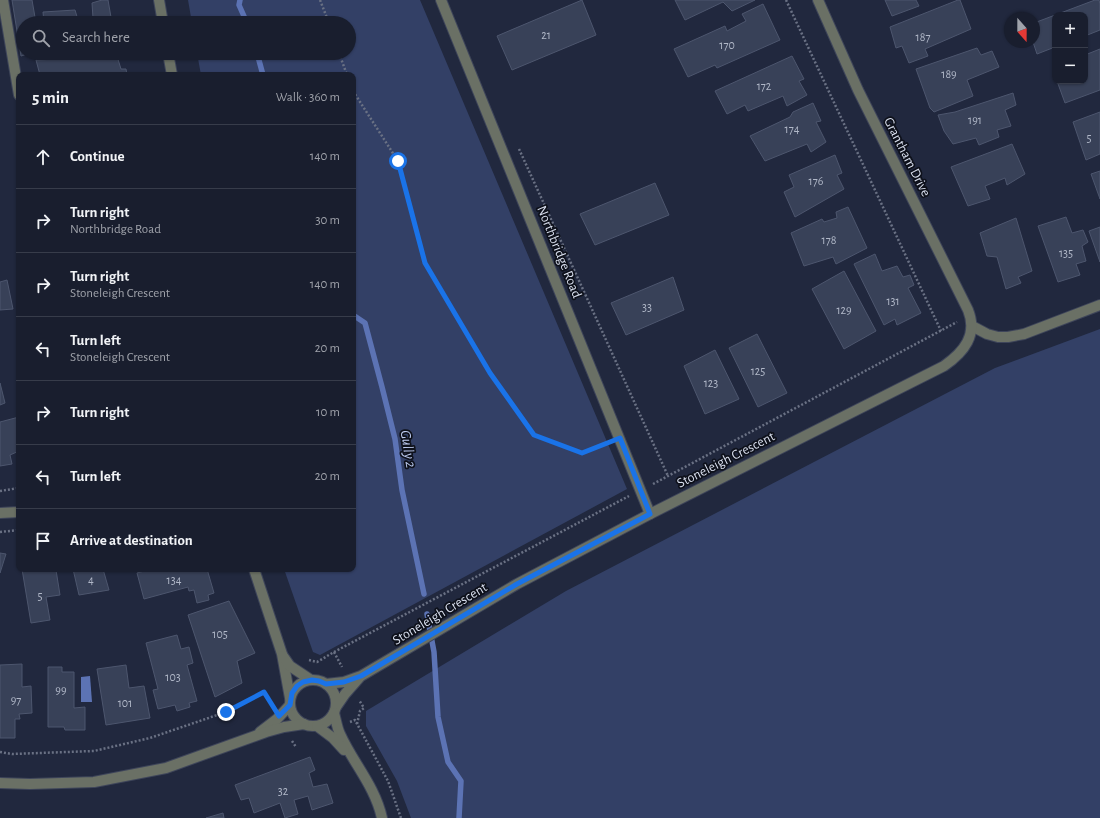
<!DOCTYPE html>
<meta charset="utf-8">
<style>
:root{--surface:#191e2e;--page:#262b3a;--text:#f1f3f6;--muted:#9fa2aa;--line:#373c4a}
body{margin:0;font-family:"Alegreya Sans",sans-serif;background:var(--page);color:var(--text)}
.controls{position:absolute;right:12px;top:12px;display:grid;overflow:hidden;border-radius:8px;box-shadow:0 1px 3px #0004}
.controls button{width:36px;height:36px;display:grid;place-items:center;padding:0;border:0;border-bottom:1px solid var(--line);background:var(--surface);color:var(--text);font:20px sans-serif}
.compass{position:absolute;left:1004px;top:12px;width:36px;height:36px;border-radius:50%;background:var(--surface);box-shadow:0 1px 3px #0004;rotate:159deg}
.stop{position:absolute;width:12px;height:12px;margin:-9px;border:3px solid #1a73e8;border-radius:50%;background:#fff}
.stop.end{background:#1a73e8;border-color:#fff;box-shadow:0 1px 4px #0008}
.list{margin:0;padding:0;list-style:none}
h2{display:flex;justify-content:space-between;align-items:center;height:52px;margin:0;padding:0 16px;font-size:17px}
h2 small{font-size:13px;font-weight:400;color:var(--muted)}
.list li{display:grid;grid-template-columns:26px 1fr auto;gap:12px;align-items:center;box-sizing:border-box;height:64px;padding:0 16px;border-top:1px solid var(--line)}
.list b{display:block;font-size:15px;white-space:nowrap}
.list p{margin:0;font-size:13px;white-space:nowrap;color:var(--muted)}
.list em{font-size:13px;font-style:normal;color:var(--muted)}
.icon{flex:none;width:22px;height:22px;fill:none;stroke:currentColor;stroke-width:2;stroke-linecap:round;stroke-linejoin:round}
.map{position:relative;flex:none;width:1100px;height:818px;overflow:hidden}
.search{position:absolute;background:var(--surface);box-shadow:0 1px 3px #0004;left:16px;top:16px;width:340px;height:44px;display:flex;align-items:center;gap:10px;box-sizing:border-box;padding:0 14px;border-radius:22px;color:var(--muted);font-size:15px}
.panel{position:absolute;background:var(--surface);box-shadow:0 1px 3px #0004;left:16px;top:72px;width:340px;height:500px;border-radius:8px}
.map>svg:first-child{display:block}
.green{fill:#334066}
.water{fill:#5c73b4}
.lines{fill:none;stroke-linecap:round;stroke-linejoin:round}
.stream{stroke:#5c73b4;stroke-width:5.5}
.building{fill:#384158;stroke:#4d566e}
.minor-casing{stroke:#3e455a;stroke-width:12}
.path{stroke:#6a7184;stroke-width:2.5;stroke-dasharray:2 2;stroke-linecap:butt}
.minor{stroke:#6a7065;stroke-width:10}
.route{stroke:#1a73e8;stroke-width:5}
.labels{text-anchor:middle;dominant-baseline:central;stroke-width:3.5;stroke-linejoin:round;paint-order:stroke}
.number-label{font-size:12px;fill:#b1b8c8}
.street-label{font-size:14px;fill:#d9dfee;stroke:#0e111b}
.water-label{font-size:15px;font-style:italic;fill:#bccaef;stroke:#0e111b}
</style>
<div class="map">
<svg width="1100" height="818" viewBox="0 0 1100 818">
<rect width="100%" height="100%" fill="#21283e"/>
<!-- green -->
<g class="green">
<polygon points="188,0 420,0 627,489 320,655 313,652 284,569 353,569 353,75 201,75 197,53 349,53 349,23 192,23"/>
<polygon points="1100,329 1100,818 411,818 397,781 366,726 366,711 566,591 995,368"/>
</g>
<!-- water -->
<polygon class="water" points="90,676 92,702 81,702 81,677"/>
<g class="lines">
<!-- stream -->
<g class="stream">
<polyline points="240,0 239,5 247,23"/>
<polyline points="257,53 263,75"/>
<polyline points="353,315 365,323 382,387 395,439 402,490 424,594"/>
<polyline points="427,614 434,652 438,717 448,762 461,781 459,818"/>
</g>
</g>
<!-- building -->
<g class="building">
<polygon points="12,0 32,0 36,23 23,23 23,53 31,53 21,56"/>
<polygon points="102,0 108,0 112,23 44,23 43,12 75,10 78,20 93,18 92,3"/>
<polygon points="582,0 596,35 512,70 497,36"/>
<polygon points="675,0 755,0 732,11 723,2 685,20"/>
<polygon points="885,0 916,0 919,6 892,16"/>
<polygon points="958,0 960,0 971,29 925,49 928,56 909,63 902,46 896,48 890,27"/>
<polygon points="1095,0 1099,0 1100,4 1100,30 1085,36 1085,15 1055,15 1055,47 1037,54 1033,42 1034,42 1034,23"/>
<polygon points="763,4 780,40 717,68 715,65 688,77 674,49 725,26 727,31 746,21 742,14"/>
<polygon points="977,48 981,55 992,51 999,67 967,80 973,96 934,112 930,108 916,69"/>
<polygon points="1100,49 1100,90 1065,103 1057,81 1085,81 1085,55"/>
<polygon points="89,53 116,53 121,69 126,69 127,75 40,75 36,60 58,59"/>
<polygon points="792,56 804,79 799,81 807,95 787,106 783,96 748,111 745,105 727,114 715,91"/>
<polygon points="1013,93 1016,105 1005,110 1011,126 997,130 999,137 979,145 976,138 953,144 944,131 938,115 955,112"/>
<polygon points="813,103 821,121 816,122 826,142 811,152 807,144 765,161 750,136 790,117 793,112"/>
<polygon points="1100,112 1100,154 1086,160 1073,122"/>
<polygon points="1012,144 1025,174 1007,185 1005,178 985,186 990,199 968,206 951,167"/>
<polygon points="835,155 842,173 837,175 844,189 795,217 784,192 794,187 789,175"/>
<polygon points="1100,171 1100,199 1091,174"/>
<polygon points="655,183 669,215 595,245 580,214"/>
<polygon points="848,207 867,248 836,264 833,257 804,266 791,233 822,219 824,222 837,218 836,212"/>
<polygon points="1066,217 1072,233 1083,230 1088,242 1082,246 1086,261 1076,264 1080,275 1058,282 1038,226"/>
<polygon points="1016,218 1032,271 1018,277 1021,283 1006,289 997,257 987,256 980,233"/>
<polygon points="1100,227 1100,262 1089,231"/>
<polygon points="875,254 882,271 897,266 903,277 910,275 914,285 908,288 921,313 897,325 895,319 884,325 854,264"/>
<polygon points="844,271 876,331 844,349 812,289"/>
<polygon points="673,277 684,310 626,335 611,303"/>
<polygon points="7,280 13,309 0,310 0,282"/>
<polygon points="757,334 787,393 758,407 729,348"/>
<polygon points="715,350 739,399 705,414 684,366"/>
<polygon points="0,383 5,403 0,405"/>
<polygon points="19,417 19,451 10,455 12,464 0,466 0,422"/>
<polygon points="0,553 6,554 0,573"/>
<polygon points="22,569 59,569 56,570 60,595 46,597 50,620 31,623"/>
<polygon points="73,569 103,569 109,590 79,595"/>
<polygon points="152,569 207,569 214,593 208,595 209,600 197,603 194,590 189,591 188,587 144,599 137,573"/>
<polygon points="229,601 255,653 237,661 242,683 215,697 188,615"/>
<polygon points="177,635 181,649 189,647 193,663 187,665 197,701 189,703 190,707 177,711 175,705 158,709 153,690 158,689 146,643"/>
<polygon points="22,664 22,687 31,686 32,713 19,714 20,719 15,719 15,738 0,738 0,665"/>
<polygon points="126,665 129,688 144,686 150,718 106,725 97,669"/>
<polygon points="48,667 62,667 62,672 74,672 74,708 85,707 85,730 65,730 64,727 48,727"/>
<polygon points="310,757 315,770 309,773 313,787 327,784 333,803 312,810 308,796 294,800 298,814 285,818 280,803 254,813 249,798 241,800 235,785"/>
<polygon points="223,813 224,818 206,818"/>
</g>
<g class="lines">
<defs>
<g id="minor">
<polyline points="3,0 19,95"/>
<polyline points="159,0 163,23"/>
<polyline points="441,0 650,514"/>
<polyline points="168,53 172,75"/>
<polyline points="972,326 987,334 998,337 1008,337 1024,334 1100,305"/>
<polyline points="0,513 19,512"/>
<polyline points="254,569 282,654 290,698"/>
<polyline points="283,656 290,666 311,680"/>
<circle cx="313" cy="703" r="23"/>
<path d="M326,684L344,682L361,676L517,584L650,514L944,366C964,352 978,335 968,310L858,90L818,0"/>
<polyline points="336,707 345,694 359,678"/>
<path d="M334,713C336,720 337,728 340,734C353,763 375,786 382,818"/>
<polyline points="317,726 333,738 344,750"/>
<polyline points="260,732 277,719 290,705"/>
<polyline points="0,783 30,784 94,782 166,768 266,732 284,727 304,724"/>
</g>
</defs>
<!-- minor casing -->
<use href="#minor" class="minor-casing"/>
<!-- path -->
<g class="path">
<polyline points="320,0 329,23"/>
<polyline points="786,0 941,331"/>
<polyline points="339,53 347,75"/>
<polyline points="353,91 398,161 425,263 490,373 534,435 582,453 606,444"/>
<polyline points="519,149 668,476"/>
<polyline points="653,484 957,322"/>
<polyline points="0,491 19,488"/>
<polyline points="0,532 19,530"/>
<polyline points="334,652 629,496"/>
<polyline points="309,660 317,662 334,652 342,667"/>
<polyline points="350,722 355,720 388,781 401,818"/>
<polyline points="357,724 360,711 364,708 359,700"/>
<polyline points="292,741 296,747"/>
<polyline points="0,752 12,754 94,751 150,738 226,712 264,692 272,705"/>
</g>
<!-- minor -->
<use href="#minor" class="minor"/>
</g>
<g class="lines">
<!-- route -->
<polyline class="route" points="226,712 264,692 279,716 290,705 292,693 297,686 303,682 312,680 319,681 326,684 344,682 361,676 517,584 650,514 620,438 582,453 534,435 490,373 425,263 398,161"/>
</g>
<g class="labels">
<!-- number labels -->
<g class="number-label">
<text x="546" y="35">21</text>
<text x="923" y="37">187</text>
<text x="727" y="45">170</text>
<text x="949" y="74">189</text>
<text x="764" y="86">172</text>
<text x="975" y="120">191</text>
<text x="792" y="129">174</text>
<text x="1089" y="138">5</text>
<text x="816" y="181">176</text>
<text x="829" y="240">178</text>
<text x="1066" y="253">135</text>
<text x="893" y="301">131</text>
<text x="647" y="307">33</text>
<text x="844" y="310">129</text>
<text x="758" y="371">125</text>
<text x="711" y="383">123</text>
<text x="91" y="580">4</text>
<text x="174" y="580">134</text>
<text x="40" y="596">5</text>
<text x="220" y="634">105</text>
<text x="173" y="677">103</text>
<text x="61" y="690">99</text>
<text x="16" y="700">97</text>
<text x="125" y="703">101</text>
<text x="283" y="791">32</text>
</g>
<!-- street labels -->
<g class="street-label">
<text transform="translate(907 157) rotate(63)">Grantham Drive</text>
<text transform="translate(559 252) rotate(68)">Northbridge Road</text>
<text transform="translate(726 460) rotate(-27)">Stoneleigh Crescent</text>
<text transform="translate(440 614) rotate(-31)">Stoneleigh Crescent</text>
</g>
<!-- water labels -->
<g class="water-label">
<text transform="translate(408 449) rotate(81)">Gully 2</text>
</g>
</g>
</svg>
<div class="controls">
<button>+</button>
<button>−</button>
</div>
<svg class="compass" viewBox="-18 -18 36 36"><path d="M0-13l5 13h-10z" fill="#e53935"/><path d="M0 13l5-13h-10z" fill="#9fa2aa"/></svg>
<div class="stop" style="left:398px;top:161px"></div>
<div class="stop end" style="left:226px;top:712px"></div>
<div class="search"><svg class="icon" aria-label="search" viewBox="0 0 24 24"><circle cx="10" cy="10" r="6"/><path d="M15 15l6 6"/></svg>Search here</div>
<section class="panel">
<h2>5 min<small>Walk · 360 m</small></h2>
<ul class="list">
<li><svg class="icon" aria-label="ahead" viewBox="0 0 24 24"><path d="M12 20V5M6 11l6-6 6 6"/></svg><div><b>Continue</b></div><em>140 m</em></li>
<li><svg class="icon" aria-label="right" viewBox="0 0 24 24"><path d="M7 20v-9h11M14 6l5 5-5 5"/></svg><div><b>Turn right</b><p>Northbridge Road</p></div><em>30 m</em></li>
<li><svg class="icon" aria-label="right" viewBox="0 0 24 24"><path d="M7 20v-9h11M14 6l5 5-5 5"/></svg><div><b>Turn right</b><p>Stoneleigh Crescent</p></div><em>140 m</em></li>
<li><svg class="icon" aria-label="left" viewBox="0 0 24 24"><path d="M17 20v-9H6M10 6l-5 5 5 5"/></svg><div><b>Turn left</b><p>Stoneleigh Crescent</p></div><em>20 m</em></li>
<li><svg class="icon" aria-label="right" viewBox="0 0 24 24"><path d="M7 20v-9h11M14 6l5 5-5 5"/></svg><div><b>Turn right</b></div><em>10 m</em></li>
<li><svg class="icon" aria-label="left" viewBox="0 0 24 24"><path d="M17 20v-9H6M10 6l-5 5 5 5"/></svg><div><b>Turn left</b></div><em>20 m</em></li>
<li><svg class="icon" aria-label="arrive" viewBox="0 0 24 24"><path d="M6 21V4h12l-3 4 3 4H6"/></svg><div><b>Arrive at destination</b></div></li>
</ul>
</section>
</div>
